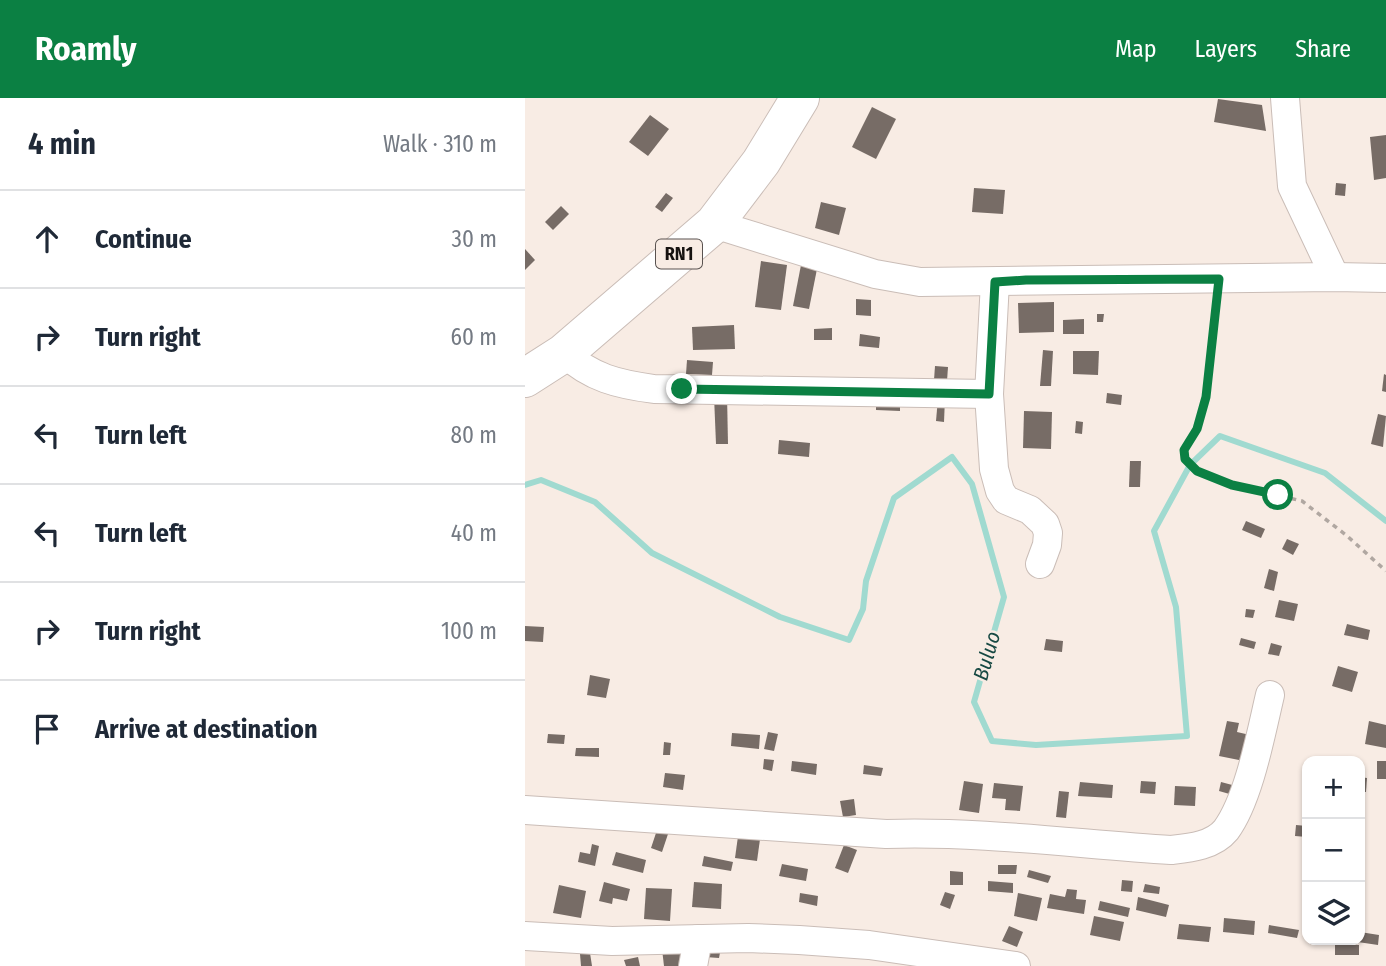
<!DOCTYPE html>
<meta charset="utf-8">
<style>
:root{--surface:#fff;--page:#f6f6f7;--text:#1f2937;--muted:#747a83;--line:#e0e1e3;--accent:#0b8043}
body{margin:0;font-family:"Fira Sans Condensed",sans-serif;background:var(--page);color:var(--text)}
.controls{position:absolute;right:21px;bottom:21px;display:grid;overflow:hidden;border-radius:14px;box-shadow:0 2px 5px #0004}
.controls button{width:63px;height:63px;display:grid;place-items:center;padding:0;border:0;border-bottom:2px solid var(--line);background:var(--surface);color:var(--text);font:35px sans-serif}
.stop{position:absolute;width:21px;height:21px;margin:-16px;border:5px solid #0b8043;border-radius:50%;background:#fff}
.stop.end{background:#0b8043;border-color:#fff;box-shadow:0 2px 7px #0008}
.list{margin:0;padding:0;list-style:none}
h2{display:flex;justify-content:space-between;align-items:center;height:91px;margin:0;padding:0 28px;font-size:30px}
h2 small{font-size:23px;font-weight:400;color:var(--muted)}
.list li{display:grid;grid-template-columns:46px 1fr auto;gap:21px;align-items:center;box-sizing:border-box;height:98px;padding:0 28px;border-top:2px solid var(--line)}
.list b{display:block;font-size:26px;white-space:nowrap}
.list em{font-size:23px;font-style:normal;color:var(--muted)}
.icon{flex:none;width:38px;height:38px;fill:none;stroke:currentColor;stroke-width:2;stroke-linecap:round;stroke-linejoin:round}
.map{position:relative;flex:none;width:861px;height:868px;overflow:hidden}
header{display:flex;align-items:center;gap:42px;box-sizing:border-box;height:98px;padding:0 35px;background:var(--accent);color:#fff}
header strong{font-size:33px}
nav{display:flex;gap:38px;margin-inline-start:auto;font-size:24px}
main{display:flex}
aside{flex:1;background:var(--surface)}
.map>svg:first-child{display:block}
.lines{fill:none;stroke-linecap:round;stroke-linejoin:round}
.stream{stroke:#a0dad0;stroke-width:6}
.building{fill:#776c66}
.minor-casing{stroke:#cabdb7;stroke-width:30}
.highway-casing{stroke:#cabdb7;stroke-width:40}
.path{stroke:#b0a7a1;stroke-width:3.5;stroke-dasharray:5 5;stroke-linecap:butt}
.minor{stroke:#fff;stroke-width:28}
.highway{stroke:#fff;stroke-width:38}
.route{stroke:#0b8043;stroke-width:9}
.labels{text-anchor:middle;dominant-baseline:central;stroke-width:5;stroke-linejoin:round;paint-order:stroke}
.shield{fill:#f8ece4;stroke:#5a5350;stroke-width:2}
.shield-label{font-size:18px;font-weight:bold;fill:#161210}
.water-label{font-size:21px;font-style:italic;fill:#174943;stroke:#f8ece4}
</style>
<header>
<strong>Roamly</strong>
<nav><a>Map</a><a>Layers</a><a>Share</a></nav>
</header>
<main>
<aside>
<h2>4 min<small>Walk · 310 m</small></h2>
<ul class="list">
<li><svg class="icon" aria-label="ahead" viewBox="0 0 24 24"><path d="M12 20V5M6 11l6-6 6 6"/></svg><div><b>Continue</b></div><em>30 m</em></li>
<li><svg class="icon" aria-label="right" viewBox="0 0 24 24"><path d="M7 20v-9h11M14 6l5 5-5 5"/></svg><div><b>Turn right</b></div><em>60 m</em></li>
<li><svg class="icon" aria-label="left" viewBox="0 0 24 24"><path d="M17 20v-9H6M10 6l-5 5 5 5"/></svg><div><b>Turn left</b></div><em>80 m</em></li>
<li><svg class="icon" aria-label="left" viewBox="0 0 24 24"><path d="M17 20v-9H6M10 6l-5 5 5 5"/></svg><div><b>Turn left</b></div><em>40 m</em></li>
<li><svg class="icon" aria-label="right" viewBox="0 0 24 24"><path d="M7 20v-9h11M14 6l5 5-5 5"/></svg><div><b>Turn right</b></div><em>100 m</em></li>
<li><svg class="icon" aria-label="arrive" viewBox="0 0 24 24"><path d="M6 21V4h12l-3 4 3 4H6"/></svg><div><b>Arrive at destination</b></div></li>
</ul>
</aside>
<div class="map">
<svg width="861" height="868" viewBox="0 0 861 868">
<rect width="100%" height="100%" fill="#f8ece4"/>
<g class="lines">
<!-- stream -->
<polyline class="stream" points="0,387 16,382 70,404 127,455 255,519 324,542 338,511 341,483 369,400 427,359 447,386 479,499 449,604 467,643 511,647 662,638 651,509 629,433 665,367 695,338 800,375 861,423"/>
</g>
<!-- building -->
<g class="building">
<polygon points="693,1 737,7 741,33 689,24"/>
<polygon points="347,9 371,21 351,61 327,49"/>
<polygon points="125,17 144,31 123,58 104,44"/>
<polygon points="861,37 861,80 849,82 845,39"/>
<polygon points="811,85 821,86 820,98 810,97"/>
<polygon points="449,90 480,92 478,116 447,114"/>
<polygon points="141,95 148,100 137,114 130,109"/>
<polygon points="296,104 321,110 314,137 290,130"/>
<polygon points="36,108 44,116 28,132 20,124"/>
<polygon points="0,151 10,162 0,172"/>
<polygon points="236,163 262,167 256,212 230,209"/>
<polygon points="276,167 292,171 284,211 268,208"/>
<polygon points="331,201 346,202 346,218 331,217"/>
<polygon points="529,204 529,234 494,235 493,205"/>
<polygon points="572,216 579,216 578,224 572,224"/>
<polygon points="559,221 559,236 538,236 538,222"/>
<polygon points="209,227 210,251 168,252 167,229"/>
<polygon points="307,230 307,242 289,242 289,231"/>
<polygon points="335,236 355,239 354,250 334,248"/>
<polygon points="518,252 528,253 526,288 515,288"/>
<polygon points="548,253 574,253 573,277 548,276"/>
<polygon points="162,262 188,264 187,277 161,276"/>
<polygon points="410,268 423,269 422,283 409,282"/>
<polygon points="859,276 861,277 861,294 857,293"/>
<polygon points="582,295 597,297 596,307 581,305"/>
<polygon points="202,297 203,346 191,346 189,298"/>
<polygon points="351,298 375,299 375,313 351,312"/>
<polygon points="413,300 420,300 419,324 411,323"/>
<polygon points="499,313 527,314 526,351 498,350"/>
<polygon points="853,316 861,318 858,349 846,346"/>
<polygon points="551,323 558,324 557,336 550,335"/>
<polygon points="254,342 285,345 284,359 253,356"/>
<polygon points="605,363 616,363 615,389 604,389"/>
<polygon points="721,423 740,431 736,440 717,432"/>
<polygon points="762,441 774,446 768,457 757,451"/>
<polygon points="744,471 753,474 749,493 739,490"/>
<polygon points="754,502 773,506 769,523 750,519"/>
<polygon points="721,511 730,512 728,520 720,519"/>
<polygon points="822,526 845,532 843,542 819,537"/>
<polygon points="0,528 19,529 18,544 0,543"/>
<polygon points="716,540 731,544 729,551 714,547"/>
<polygon points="521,541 538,543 537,554 519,552"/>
<polygon points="746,545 757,548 754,558 743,556"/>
<polygon points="813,568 833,574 827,594 807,588"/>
<polygon points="65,577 85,581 81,600 62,597"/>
<polygon points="702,623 714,625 712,634 725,637 719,663 694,658"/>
<polygon points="844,623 861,627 861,650 840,646"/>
<polygon points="243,634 253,636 249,653 239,651"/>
<polygon points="207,635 235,637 234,651 206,648"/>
<polygon points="23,636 40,637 39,646 22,645"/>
<polygon points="139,644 146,645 145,657 138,657"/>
<polygon points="51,650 74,650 74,659 50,658"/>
<polygon points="239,661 249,662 247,673 238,671"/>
<polygon points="267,663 292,666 291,677 266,673"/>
<rect x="852" y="663" width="9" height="18"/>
<polygon points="339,667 358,670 356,678 338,676"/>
<polygon points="140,675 160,677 158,692 138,689"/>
<polygon points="835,679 842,680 841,694 835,694"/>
<polygon points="439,683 458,686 454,715 434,712"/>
<polygon points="616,683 631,684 630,696 615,695"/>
<polygon points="555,684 588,687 587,700 553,698"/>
<polygon points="696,684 711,688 708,697 694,693"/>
<polygon points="469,685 498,688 495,713 480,712 481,701 467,700"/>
<polygon points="650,688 671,689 670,708 649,707"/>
<polygon points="534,693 544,694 541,720 531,719"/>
<polygon points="329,701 331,717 318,719 315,703"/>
<polygon points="771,727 782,728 782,739 770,738"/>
<polygon points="214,731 236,734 232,763 210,760"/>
<polygon points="132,732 143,736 137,754 126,750"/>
<polygon points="67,746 74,748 70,768 53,764 55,754 65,756"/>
<polygon points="319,747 332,752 323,775 310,770"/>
<polygon points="91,754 121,762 118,775 87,767"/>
<polygon points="179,758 208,764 206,773 177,768"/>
<polygon points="257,766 283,771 281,783 254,778"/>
<polygon points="473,767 492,767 491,776 473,776"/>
<polygon points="504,772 526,778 523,785 502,779"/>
<polygon points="425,773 438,774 438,787 425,787"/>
<polygon points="597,782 608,783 607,794 596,793"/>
<polygon points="463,783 488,785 488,795 463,793"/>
<polygon points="79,784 105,791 102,803 88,800 87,806 74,803"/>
<polygon points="169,784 197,786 196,811 167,809"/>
<polygon points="620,786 635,789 634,796 618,794"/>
<polygon points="34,787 61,793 56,820 28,815"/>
<polygon points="121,790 147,791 145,823 119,821"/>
<polygon points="542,791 552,792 551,801 561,802 559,816 522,810 525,796 540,799"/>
<polygon points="420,794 430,797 425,811 415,807"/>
<polygon points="275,795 293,798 292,808 274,804"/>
<polygon points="493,795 517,800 512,823 489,818"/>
<polygon points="613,799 644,807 641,819 611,812"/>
<polygon points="835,800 840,801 836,820 835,819"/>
<polygon points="575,803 605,810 603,819 573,812"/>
<polygon points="569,818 599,824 595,843 565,837"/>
<polygon points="699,820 730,823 729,837 698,834"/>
<polygon points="654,826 686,829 684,844 652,841"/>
<polygon points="744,827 774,832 772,840 743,835"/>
<polygon points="484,828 498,834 492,849 477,843"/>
<polygon points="835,834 854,837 853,847 826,843 835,842"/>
<polygon points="182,847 196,849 194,860 180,859"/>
<rect x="810" y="847" width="24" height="10"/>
<polygon points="155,849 157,868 139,868 137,851"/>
<polygon points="65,855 67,868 56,868 55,856"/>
<polygon points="113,859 115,868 101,868 99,862"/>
</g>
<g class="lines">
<defs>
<g id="minor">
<polyline points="760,0 767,88 810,179"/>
<polyline points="189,126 350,176 395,184 810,179 861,180"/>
<polyline points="470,184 464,296 469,371 475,393 481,402 505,412 520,426 523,435 522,447 515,466"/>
<path d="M39,255C67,280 92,286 129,291L464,296"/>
<path d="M0,712L361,736C457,733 551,746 646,752C664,750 688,748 701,732C724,701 736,635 745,597"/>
<polyline points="0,838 87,843 223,840 274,842 344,847 491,868"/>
<polyline points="168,868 173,841"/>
</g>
<polyline id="highway" points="0,280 39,255 189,126 236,64 275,0"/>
</defs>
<!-- minor casing -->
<use href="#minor" class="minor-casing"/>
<!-- highway casing -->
<use href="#highway" class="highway-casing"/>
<!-- path -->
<polyline class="path" points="691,202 681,299 672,331 659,352 660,361 672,373 707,387 777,403 821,437 861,473"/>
<!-- minor -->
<use href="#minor" class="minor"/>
<!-- highway -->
<use href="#highway" class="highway"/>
</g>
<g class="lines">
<!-- route -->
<polyline class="route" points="157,291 464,296 470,184 501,182 694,181 681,299 672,331 659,352 660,361 672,373 707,387 753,397"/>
</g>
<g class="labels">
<!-- shield labels -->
<rect class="shield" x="131" y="141.5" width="46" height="29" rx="5"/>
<g class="shield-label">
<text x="154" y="156">RN1</text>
</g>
<!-- water labels -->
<g class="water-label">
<text transform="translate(462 558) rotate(-74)">Buluo</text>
</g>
</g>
</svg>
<div class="controls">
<button>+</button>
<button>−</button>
<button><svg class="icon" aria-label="layers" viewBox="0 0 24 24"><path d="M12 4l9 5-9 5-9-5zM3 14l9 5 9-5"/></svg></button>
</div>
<div class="stop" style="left:753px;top:397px"></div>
<div class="stop end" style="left:157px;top:291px"></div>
</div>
</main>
